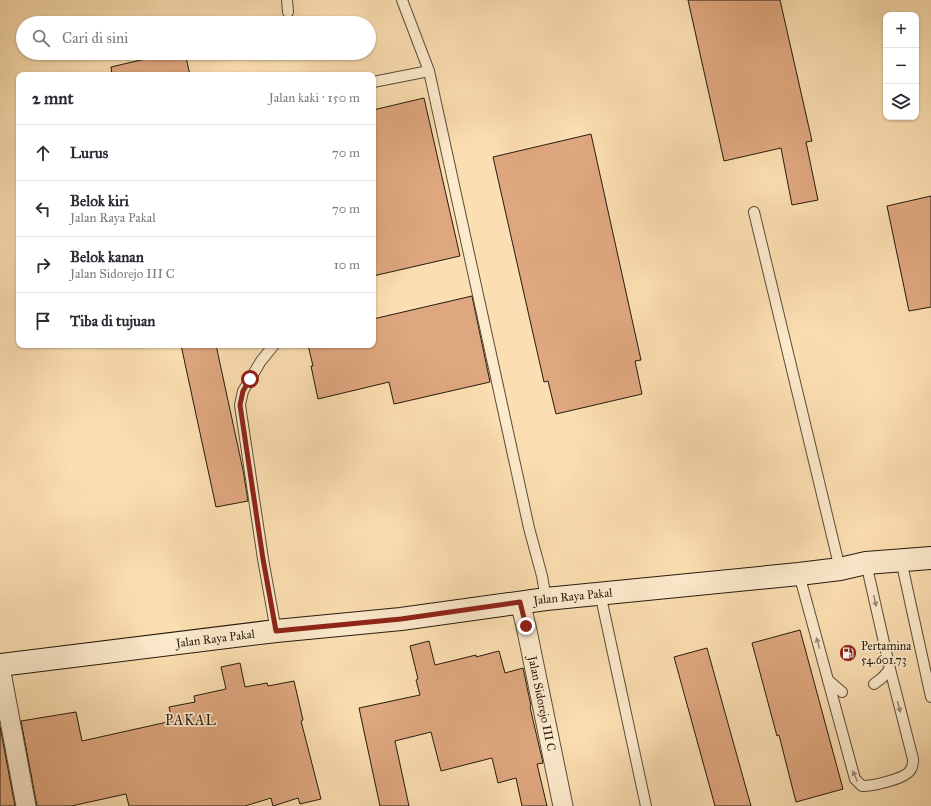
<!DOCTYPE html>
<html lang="id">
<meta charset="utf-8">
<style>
:root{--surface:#fff;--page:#f2f2f3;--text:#2b2b33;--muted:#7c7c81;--line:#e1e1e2}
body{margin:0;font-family:"IM FELL Great Primer",serif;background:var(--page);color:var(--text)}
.controls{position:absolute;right:12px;top:12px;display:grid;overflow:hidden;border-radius:8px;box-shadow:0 1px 3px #0004}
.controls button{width:36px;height:36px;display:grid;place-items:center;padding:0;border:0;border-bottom:1px solid var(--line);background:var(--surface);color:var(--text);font:20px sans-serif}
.stop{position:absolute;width:12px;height:12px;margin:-9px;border:3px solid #8f2418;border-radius:50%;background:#fff}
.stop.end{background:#8f2418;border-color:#fff;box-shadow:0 1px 4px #0008}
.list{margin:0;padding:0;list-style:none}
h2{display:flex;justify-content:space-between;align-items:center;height:52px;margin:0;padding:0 16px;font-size:17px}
h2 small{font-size:13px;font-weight:400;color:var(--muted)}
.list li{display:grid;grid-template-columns:26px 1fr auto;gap:12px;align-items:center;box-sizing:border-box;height:56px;padding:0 16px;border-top:1px solid var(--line)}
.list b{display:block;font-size:15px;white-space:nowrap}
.list p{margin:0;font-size:13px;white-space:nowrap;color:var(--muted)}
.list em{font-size:13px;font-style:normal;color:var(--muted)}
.icon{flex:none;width:22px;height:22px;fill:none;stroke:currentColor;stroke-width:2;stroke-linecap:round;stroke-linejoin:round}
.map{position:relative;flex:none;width:931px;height:806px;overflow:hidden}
.search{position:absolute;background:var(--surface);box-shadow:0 1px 3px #0004;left:16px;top:16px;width:360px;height:44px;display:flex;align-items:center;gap:10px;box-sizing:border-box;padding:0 14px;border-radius:22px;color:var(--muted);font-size:15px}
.panel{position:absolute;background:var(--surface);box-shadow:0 1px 3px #0004;left:16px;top:72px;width:360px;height:276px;border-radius:8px}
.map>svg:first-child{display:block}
.building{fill:#dfa77f;stroke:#261b0e}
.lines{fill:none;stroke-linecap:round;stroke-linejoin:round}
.lane-casing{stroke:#5b4c37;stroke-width:12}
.street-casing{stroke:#5b4c37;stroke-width:21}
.secondary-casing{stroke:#261b0e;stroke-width:24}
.lane{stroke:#fceacc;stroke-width:10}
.street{stroke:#fceacc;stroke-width:19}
.secondary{stroke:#fceacc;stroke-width:22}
.oneway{fill:#9c8d76}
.route{stroke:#8f2418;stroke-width:5}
.labels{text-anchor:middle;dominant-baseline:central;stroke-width:3.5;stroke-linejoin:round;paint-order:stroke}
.street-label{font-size:12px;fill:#261b0e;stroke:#fceacc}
.poi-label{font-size:12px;fill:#261b0e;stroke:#fceacc;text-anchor:start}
.quarter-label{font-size:14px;letter-spacing:1px;fill:#261b0e;stroke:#fceacc}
</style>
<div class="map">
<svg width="931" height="806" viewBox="0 0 931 806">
<rect width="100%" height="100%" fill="#fbdeb1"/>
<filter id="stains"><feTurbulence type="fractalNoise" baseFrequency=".005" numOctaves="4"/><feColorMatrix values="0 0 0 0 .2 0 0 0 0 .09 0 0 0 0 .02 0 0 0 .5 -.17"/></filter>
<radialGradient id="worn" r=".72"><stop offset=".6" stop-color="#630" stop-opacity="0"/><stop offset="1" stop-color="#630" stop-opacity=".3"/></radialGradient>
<!-- building -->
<g class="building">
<polygon points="688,0 780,0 812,141 806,142 818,200 792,205 781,148 724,161"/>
<polygon points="171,53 185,53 190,75 112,75 111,67"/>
<polygon points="424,98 460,256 373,276 373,110"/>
<polygon points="591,134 641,360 635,361 642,394 556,414 548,381 544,382 493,157"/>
<polygon points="931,196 931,307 909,311 887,206"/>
<polygon points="472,296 490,382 394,404 389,382 318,399 311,366 313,366 308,345 373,345 373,319"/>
<polygon points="181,345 216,345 243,470 248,501 216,507"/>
<polygon points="800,630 843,789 796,802 779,735 777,736 752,643"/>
<polygon points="429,641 435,665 476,655 476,657 499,651 505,673 523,668 531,706 530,707 543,763 537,764 547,806 522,806 516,778 498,783 492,758 441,771 431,732 395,741 409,806 380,806 359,708 420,695 416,680 418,679 410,646"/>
<polygon points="707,648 751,806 715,806 674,657"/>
<polygon points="240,663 245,687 267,683 268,686 294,681 303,720 301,721 321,799 300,804 298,798 273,806 271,798 245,806 129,806 126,794 71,806 37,806 21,721 76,712 82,741 172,721 169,707 195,702 194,696 226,689 221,667"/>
<polygon points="0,727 15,806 0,806"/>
</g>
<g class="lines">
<defs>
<g id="lane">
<polyline points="287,0 288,12"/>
<polyline points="402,0 429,71 529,528 542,576 546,599"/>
<polyline points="373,82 429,71"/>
<polyline points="754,212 840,569"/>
<polyline points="274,345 261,361 243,391 240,405 263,559 276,631"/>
<polyline points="901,560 931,697"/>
<path d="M799,574L855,779L862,786C872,786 907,779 911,769C913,766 913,762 913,759L890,669L866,563"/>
<polyline points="600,593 646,806"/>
<polyline points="828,680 842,692"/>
<polyline points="874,684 882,678 890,669"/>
</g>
<g id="street">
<path id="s1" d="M520,602L526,626L563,806"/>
<polyline points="0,667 26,806"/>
</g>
<g id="secondary">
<path id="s2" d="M0,665L276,631L401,619L546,599L799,574L840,569L866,563L931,558"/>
</g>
</defs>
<!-- lane casing -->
<use href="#lane" class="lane-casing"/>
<!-- street casing -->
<use href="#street" class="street-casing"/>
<!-- secondary casing -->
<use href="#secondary" class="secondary-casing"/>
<!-- lane -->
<use href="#lane" class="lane"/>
<!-- street -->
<use href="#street" class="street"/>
<!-- secondary -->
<use href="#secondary" class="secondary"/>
</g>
<!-- one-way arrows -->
<defs><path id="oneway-solid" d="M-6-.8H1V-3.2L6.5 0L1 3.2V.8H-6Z"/></defs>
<g class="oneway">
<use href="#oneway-solid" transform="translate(875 601) rotate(78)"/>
<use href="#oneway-solid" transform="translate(818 643) rotate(-106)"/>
<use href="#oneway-solid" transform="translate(899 707) rotate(76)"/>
<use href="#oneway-solid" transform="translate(855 776) rotate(-114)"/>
</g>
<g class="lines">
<!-- route -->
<polyline class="route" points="250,379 243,391 240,405 263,559 276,631 401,619 520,602 526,626"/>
</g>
<!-- icons -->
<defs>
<symbol id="fuel-disc" viewBox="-11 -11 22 22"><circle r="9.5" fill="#8f2418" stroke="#fceacc"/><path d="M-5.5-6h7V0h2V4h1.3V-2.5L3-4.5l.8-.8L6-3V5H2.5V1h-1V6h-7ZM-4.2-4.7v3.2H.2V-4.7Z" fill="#fff"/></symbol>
</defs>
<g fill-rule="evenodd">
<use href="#fuel-disc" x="838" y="643" width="20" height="20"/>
</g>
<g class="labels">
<!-- street labels -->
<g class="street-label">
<text stroke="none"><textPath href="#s2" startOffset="577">Jalan Raya Pakal</textPath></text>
<text stroke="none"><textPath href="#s2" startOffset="217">Jalan Raya Pakal</textPath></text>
<text stroke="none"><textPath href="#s1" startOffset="104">Jalan Sidorejo III C</textPath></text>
</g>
<!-- poi labels -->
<g class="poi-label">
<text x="861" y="646">Pertamina<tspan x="861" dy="14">54.601.73</tspan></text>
</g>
<!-- quarter labels -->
<g class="quarter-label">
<text x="191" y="720">PAKAL</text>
</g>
</g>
<rect width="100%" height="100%" filter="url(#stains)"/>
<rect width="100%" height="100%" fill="url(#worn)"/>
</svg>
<div class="controls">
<button>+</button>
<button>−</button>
<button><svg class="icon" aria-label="layers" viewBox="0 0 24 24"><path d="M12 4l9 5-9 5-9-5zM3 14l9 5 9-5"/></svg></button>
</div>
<div class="stop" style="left:250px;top:379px"></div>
<div class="stop end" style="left:526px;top:626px"></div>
<div class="search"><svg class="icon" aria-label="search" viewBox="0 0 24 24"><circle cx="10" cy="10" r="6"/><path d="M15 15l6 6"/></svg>Cari di sini</div>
<section class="panel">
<h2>2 mnt<small>Jalan kaki · 150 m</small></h2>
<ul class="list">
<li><svg class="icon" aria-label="ahead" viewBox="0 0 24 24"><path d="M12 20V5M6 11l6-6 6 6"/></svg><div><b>Lurus</b></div><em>70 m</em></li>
<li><svg class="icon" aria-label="left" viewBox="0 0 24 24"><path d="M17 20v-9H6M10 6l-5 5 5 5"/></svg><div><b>Belok kiri</b><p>Jalan Raya Pakal</p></div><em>70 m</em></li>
<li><svg class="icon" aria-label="right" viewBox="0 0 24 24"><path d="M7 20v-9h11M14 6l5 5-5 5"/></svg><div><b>Belok kanan</b><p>Jalan Sidorejo III C</p></div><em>10 m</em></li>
<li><svg class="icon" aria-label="arrive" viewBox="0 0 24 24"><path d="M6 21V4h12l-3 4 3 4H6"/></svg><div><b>Tiba di tujuan</b></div></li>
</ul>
</section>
</div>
